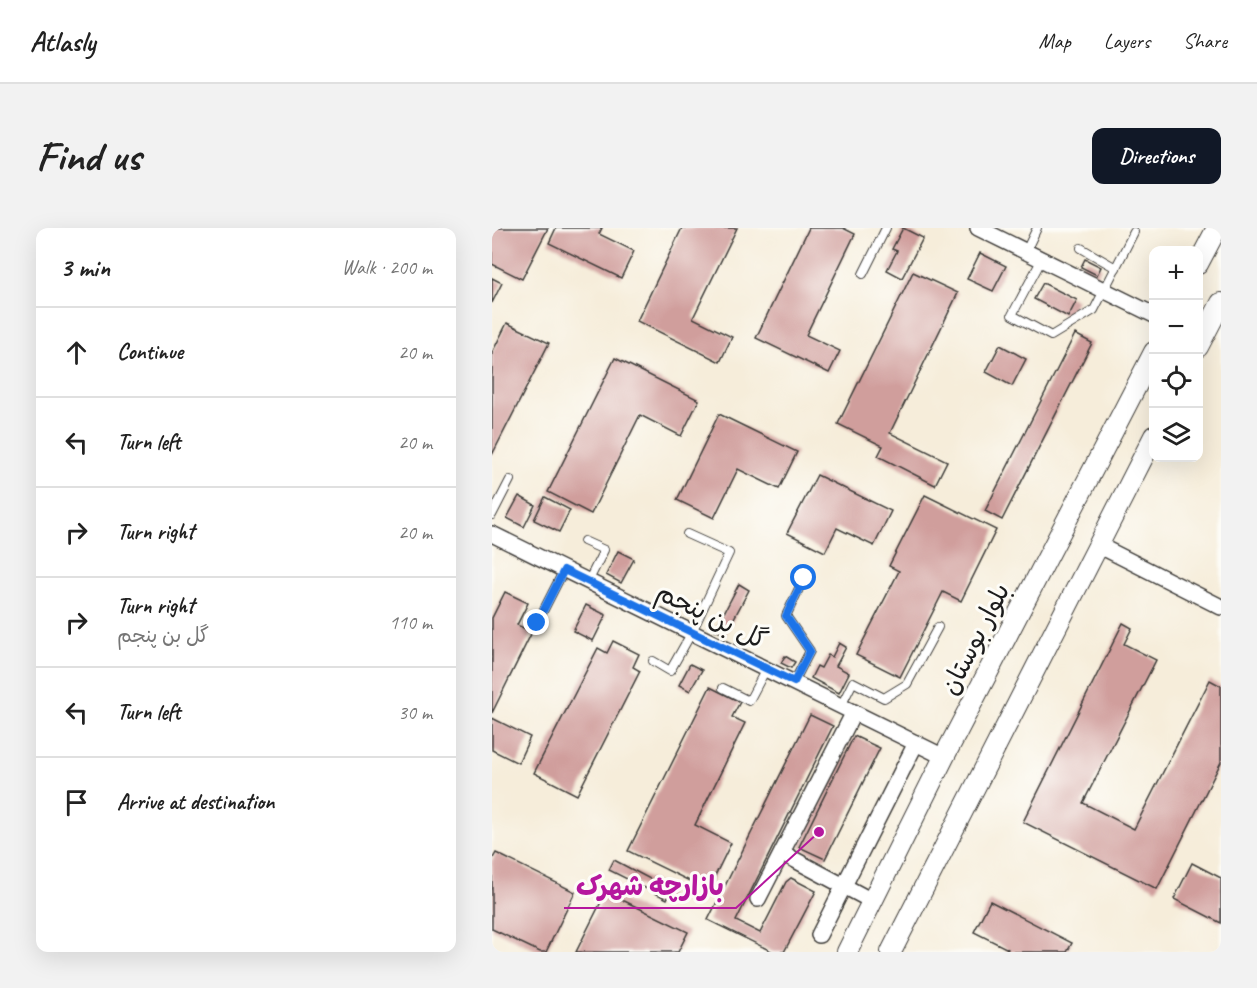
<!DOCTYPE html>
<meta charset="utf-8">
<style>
:root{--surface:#fff;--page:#f2f2f2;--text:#222;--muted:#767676;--line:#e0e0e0;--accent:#111827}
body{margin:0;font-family:Caveat,"Playpen Sans Arabic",sans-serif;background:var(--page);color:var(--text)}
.controls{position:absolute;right:18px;top:18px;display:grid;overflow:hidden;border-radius:12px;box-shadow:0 6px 24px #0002}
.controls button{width:54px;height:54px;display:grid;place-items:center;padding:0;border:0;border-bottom:2px solid var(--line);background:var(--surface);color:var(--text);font:30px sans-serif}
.stop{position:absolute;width:18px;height:18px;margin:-14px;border:4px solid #1a73e8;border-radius:50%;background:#fff}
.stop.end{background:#1a73e8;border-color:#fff;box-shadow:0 2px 6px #0008}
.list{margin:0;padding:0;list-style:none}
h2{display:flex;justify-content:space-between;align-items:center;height:78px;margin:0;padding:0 24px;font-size:26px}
h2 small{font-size:20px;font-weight:400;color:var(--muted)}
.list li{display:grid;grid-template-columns:39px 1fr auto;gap:18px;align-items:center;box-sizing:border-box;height:90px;padding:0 24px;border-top:2px solid var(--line)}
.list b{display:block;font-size:22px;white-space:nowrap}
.list p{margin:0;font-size:20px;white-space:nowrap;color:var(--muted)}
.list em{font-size:20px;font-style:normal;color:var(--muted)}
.icon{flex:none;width:33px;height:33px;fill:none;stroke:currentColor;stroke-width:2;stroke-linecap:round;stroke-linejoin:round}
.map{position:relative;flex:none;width:729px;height:724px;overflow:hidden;border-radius:12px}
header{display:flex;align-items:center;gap:36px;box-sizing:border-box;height:84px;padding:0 30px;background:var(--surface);border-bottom:2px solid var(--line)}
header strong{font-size:28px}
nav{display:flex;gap:33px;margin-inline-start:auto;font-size:21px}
.intro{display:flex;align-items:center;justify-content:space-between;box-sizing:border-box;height:144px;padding:0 36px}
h1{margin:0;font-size:42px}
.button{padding:15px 27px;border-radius:12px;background:var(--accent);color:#fff;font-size:21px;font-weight:700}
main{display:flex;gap:36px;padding:0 36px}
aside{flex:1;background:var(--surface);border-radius:12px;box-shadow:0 6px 24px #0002}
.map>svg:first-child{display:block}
.building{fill:#d09e9c}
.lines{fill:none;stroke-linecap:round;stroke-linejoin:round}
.service-casing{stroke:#3d3b38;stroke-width:10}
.minor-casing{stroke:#3d3b38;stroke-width:18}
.tertiary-casing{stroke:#3d3b38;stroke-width:22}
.service{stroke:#fff;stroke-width:8}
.minor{stroke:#fff;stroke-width:15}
.tertiary{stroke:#fff;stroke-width:20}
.route{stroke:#1a73e8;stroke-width:8}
.labels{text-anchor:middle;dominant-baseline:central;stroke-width:6;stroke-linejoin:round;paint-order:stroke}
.street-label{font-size:26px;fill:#1c1c1c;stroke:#fdfcf7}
.leader{fill:none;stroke:#b5179e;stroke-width:2}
.callout-dot{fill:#b5179e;stroke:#fdfcf7;stroke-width:2}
.callout-label{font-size:27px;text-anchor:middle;font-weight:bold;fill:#b5179e;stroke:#fdfcf7;stroke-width:6;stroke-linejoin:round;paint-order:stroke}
</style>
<header>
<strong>Atlasly</strong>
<nav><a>Map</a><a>Layers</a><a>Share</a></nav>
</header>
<div class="intro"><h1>Find us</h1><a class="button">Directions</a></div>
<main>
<aside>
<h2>3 min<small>Walk · 200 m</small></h2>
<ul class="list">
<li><svg class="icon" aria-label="ahead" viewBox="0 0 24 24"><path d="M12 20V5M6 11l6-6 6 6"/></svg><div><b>Continue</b></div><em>20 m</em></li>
<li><svg class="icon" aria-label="left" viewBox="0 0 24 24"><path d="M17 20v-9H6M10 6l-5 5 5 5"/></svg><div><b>Turn left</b></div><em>20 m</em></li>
<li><svg class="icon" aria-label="right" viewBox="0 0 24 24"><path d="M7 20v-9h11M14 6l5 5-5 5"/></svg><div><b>Turn right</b></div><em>20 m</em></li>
<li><svg class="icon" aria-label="right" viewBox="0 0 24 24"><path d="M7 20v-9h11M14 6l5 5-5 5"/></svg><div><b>Turn right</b><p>گل بن پنجم</p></div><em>110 m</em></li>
<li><svg class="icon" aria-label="left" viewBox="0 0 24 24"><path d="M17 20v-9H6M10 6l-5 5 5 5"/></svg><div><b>Turn left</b></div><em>30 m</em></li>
<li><svg class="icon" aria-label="arrive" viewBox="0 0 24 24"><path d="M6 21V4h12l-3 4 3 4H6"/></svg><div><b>Arrive at destination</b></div></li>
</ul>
</aside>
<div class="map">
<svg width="729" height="724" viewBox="0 0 729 724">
<rect width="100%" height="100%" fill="#fdfcf7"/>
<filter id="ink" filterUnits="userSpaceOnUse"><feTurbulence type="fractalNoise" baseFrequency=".0167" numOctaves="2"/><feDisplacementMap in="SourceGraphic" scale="12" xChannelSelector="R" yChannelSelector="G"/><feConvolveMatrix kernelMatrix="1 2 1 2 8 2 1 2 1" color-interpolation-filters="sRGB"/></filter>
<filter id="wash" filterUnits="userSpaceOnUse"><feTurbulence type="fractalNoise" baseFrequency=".008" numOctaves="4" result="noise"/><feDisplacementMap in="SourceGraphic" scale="24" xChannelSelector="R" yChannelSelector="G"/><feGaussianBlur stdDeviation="1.35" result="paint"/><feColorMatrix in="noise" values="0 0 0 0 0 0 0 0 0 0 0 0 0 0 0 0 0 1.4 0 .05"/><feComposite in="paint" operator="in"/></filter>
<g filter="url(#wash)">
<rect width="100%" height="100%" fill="#f6edda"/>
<g id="blocks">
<!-- building -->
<g class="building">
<polygon points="0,0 56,0 30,51 0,36"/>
<polygon points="64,0 110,0 107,6 142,23 129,50 57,15"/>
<polygon points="190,0 245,0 201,90 240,109 228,134 145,93"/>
<polygon points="317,0 351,0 363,6 314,107 348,123 337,145 264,110"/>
<polygon points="411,0 431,10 410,50 395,42 405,23 400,21"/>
<polygon points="488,25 514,38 501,63 475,51"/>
<polygon points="593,31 609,39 605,47 589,39"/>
<polygon points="421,44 466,65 398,205 455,233 443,257 386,228 391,218 346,196"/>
<polygon points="0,50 10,55 0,75"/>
<polygon points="551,55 585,72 576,89 542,71"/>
<polygon points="15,95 57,115 0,227 0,125"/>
<polygon points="583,106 600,115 510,292 493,283"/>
<polygon points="508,117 534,131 520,158 494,144"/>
<polygon points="123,130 207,172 189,208 148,187 99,286 56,264"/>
<polygon points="227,186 305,224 287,261 246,241 222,290 185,272"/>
<polygon points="325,247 399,283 382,318 345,300 333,324 295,305"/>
<polygon points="433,267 504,302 469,373 451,364 408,449 364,427 407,343 397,338"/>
<polygon points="27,268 43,277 32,299 15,290"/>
<polygon points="53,269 78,282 67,304 42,292"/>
<polygon points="126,323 142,331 129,355 114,347"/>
<polygon points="247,356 257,362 233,407 223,402"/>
<polygon points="13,364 36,375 25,397 40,404 0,485 0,390"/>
<polygon points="94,377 114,387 101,413 81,403"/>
<polygon points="631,395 640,400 632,416 664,432 591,575 642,601 718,452 729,458 729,534 665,661 531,594"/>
<polygon points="121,413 147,426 141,439 148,443 85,567 42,545 106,420 115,425"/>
<polygon points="347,415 354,419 344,438 357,445 347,465 319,450 325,438 329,440 336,427 340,429"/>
<polygon points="293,428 303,434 299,440 289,435"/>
<polygon points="198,436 210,442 198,463 187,457"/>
<polygon points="218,459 248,474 240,489 253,495 203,597 239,615 216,662 136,623"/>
<polygon points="318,487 341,498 244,693 268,705 294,654 299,650 324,663 292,724 281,724 216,692"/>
<polygon points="0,490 38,509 26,535 0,522"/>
<polygon points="362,508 388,520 333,631 307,619"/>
<polygon points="4,625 83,664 54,724 48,724 0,701 0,632"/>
<polygon points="122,632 179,662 175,671 117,642"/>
<polygon points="700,635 729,650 729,695 682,671"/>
<polygon points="114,664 196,704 186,724 84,724"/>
<polygon points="498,673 580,715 575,724 514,724 516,721 482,704"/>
</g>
</g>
</g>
<g filter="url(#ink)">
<use href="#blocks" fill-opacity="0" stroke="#3d3b38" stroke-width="1.5"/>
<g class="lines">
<defs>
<g id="service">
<polyline points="589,20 624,40"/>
<polyline points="534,23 545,0"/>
<polyline points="550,31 520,87 559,108 602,82 642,4"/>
<polyline points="371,46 394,0"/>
<polyline points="0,287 18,252"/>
<polyline points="92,313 112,322 96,354"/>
<polyline points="45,395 72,342"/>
<polyline points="161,433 178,443 200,404 237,325 195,306"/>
<polyline points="302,454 318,423 294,388 312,350"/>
<polyline points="231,460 257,473 274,441"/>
<polyline points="349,478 361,454 392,470 415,456 446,399"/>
</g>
<g id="minor">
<polyline points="486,0 662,87"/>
<polyline points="0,306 452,529"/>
<polyline points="606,317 729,379"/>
<polyline points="290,625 380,673"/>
<polyline points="266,671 362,484"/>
<polyline points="327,707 424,515"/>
</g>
<g id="tertiary">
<polyline points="706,36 725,0"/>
<polyline points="706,119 729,75"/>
<polyline points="355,724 452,529 662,124"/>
<polyline points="399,724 662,208"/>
</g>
</defs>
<!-- service casing -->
<use href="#service" class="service-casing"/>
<!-- minor casing -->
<use href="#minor" class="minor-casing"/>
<!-- tertiary casing -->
<use href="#tertiary" class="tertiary-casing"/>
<!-- service -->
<use href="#service" class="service"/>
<!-- minor -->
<use href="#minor" class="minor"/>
<!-- tertiary -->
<use href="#tertiary" class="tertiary"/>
</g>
</g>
<g class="lines" filter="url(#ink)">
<!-- route -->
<polyline class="route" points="45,395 72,342 302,454 318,423 294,388 312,350"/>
</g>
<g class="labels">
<!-- street labels -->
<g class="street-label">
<text transform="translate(220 388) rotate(26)">گل بن پنجم</text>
<text transform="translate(483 411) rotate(-63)">بلوار بوستان</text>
</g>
</g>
<!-- callouts -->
<path class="leader" d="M327 604L244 680H72"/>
<circle class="callout-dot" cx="327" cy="604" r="6"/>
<g class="callout-label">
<text x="158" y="667">بازارچه شهرک</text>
</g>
</svg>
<div class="controls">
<button>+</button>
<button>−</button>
<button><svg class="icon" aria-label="locate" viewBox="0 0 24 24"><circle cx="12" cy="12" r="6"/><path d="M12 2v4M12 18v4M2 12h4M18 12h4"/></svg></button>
<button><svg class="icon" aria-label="layers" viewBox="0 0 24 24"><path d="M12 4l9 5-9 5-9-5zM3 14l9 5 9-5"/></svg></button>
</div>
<div class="stop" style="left:312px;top:350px"></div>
<div class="stop end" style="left:45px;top:395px"></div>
</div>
</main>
